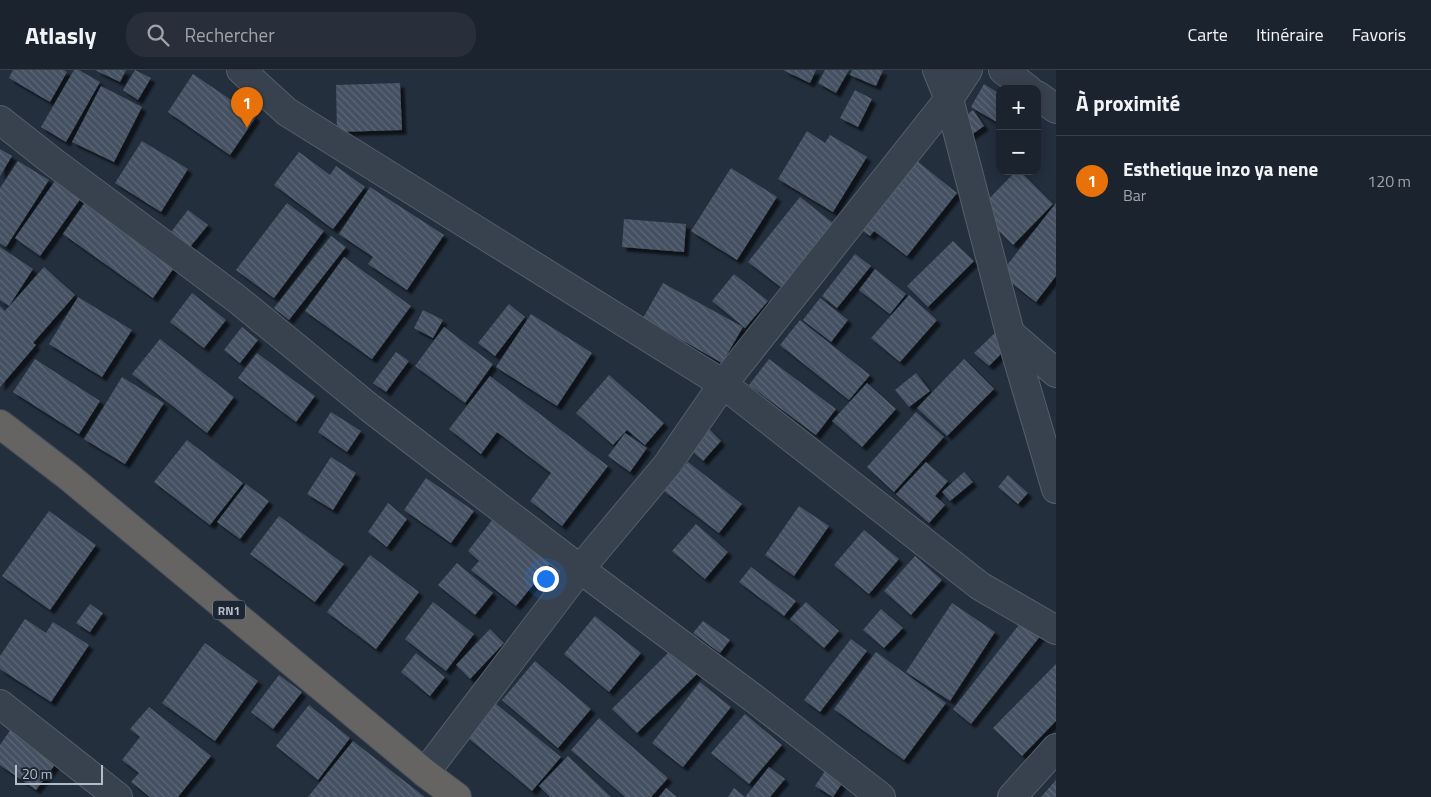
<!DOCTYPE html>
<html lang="fr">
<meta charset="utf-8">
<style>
:root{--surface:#1b232e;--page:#282f3a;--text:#f1f3f6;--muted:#a0a4aa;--line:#39404a;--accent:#8ab4f8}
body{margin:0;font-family:"Titillium Web",sans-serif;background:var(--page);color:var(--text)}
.controls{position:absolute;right:15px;top:15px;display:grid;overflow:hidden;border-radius:10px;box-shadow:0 2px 12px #0003}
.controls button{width:45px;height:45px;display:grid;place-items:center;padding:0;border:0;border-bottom:1px solid var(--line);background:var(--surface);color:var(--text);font:25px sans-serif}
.scale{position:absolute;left:15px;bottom:12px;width:88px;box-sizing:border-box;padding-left:5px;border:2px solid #b4bcc9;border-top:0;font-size:14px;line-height:18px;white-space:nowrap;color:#b4bcc9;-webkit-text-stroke:4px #1d2633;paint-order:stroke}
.you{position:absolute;left:545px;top:508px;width:18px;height:18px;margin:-12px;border:4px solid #fff;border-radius:50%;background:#1a73e8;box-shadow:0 0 0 8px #1a73e833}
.badge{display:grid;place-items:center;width:32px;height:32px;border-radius:50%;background:var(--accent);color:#fff;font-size:16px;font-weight:700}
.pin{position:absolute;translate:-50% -41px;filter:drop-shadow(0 1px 2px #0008)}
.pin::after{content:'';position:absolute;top:26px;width:18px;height:15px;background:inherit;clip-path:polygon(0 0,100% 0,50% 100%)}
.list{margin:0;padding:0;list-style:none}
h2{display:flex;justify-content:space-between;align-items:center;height:65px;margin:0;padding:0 20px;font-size:21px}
h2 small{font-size:16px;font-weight:400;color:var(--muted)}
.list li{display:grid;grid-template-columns:32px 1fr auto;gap:15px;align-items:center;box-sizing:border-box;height:90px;padding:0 20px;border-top:1px solid var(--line)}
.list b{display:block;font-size:19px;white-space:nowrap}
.list p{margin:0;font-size:16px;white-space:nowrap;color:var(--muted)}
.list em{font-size:16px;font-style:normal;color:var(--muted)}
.icon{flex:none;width:28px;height:28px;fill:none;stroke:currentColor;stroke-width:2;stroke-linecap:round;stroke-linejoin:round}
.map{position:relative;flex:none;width:1056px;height:727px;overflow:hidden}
header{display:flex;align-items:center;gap:30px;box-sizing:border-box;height:70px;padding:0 25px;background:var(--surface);border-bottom:1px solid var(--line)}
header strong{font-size:24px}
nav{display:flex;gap:28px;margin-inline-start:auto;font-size:18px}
.search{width:350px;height:45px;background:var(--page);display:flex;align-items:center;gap:12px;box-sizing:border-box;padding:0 18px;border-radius:20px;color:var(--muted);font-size:19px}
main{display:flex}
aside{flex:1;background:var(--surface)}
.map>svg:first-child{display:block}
.building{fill:url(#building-back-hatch);filter:url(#shadow)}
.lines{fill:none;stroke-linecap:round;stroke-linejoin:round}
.minor-casing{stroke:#565f6c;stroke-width:30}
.trunk-casing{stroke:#434c59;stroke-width:30}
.minor{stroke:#38414e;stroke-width:28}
.trunk{stroke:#656462;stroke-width:28}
.labels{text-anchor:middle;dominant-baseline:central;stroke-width:5;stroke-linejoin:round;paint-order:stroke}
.shield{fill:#1d2633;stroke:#878f9c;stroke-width:1}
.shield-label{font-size:12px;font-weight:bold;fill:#b4bcc9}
</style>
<header>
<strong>Atlasly</strong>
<div class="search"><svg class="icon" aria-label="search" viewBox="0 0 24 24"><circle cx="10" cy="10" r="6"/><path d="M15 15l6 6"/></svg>Rechercher</div>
<nav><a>Carte</a><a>Itinéraire</a><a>Favoris</a></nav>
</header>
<main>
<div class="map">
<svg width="1056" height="727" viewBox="0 0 1056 727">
<defs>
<pattern id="building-back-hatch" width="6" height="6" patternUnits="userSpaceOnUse" patternTransform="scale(1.25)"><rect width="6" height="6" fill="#455162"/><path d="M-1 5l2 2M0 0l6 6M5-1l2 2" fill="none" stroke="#5d6877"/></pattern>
<filter id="shadow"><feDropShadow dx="4.5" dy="4.5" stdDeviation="1" flood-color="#0009"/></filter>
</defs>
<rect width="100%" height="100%" fill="#242f3e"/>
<!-- building -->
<g class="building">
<polygon points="13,0 64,0 67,2 50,32 9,8"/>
<polygon points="74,0 79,0 100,12 66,72 41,57"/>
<polygon points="95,0 126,0 120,12"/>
<polygon points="135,0 151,8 138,30 123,20"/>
<polygon points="783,0 816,0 810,13"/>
<polygon points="825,0 849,0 836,23 818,13"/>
<polygon points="852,0 883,0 876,16 850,5"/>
<polygon points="193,4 256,47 230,85 168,42"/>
<polygon points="400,13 402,60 337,62 336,15"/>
<polygon points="984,14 1000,24 1000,54 971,37"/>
<polygon points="101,16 142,37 114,92 72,72"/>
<polygon points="855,20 872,29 858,57 840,48"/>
<polygon points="973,40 984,56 967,68 956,53"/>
<polygon points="807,61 825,73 830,65 867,87 833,142 778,109"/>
<polygon points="142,71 188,99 161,142 115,113"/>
<polygon points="0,79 12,86 0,106"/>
<polygon points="299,82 330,105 336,96 365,117 333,159 274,115"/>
<polygon points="18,91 49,110 6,177 0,173 0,118"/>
<polygon points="917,91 957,123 907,186 874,161 870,166 862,160"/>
<polygon points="731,98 777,127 737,190 691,161"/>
<polygon points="1016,101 1020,101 1053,134 1013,175 978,140"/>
<polygon points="55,111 81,128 40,186 15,168"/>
<polygon points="370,117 444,165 407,220 368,194 373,187 339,164"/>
<polygon points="800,127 833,153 782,218 748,192"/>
<polygon points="88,128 178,192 153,228 63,164"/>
<polygon points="287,133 324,161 274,228 236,200"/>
<polygon points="1056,133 1056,206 1036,232 1000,204"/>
<polygon points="188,140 208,155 190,177 171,162"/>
<polygon points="624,149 686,154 684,182 622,177"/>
<polygon points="331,166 346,177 289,250 274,238"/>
<polygon points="953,171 974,191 928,237 907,216"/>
<polygon points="0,177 33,199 9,236 0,230"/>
<polygon points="855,184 871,196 837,238 822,226"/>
<polygon points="344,187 411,236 372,289 305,241"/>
<polygon points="44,197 75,225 33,273 36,275 0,317 0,236 5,241"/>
<polygon points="875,199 906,224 890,244 859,220"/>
<polygon points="734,204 768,231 745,258 712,231"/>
<polygon points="663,213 743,257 722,293 643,248"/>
<polygon points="192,223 226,250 204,278 170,252"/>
<polygon points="909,225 937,250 900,292 871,268"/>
<polygon points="78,227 132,260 102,307 49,274"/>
<polygon points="820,228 848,250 831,272 803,250"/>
<polygon points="509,234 525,247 495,286 478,273"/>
<polygon points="423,240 443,250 433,268 414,258"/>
<polygon points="531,244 592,283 557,336 496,297"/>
<polygon points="800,250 870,305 849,330 780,275"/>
<polygon points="242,257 258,270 240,293 224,280"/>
<polygon points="444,257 493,294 465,333 415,296"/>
<polygon points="996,262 1010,275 989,296 974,283"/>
<polygon points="160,269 234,327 207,363 132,304"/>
<polygon points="396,282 409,291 386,322 373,313"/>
<polygon points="257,283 315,326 296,352 238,308"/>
<polygon points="35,289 100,331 79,364 13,322"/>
<polygon points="769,289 836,339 816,365 749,315"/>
<polygon points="964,289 994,319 947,366 917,338"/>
<polygon points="916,303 930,321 909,337 895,320"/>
<polygon points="609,305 664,353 645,375 627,360 613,375 576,343"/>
<polygon points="490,306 608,396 562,456 530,431 551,403 497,362 481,384 449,359"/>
<polygon points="122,307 164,333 125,394 84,369"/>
<polygon points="867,313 896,339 862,377 832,351"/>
<polygon points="331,342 361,361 347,382 318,362"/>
<polygon points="916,342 944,367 894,422 867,397"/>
<polygon points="709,359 721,371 703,391 690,379"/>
<polygon points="625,363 647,378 630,402 608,386"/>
<polygon points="187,370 243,413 210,455 154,412"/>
<polygon points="331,387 356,403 333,440 307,424"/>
<polygon points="688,392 742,434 719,463 664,421"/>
<polygon points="926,392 948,411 935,426 945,435 929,453 896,424"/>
<polygon points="964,402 973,412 950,431 942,422"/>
<polygon points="1008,405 1028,423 1018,434 998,417"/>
<polygon points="426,408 474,441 451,473 404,440"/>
<polygon points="246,414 269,431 240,469 217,452"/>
<polygon points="388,433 407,449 387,477 368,462"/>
<polygon points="799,436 829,456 794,506 765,485"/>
<polygon points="49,441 96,475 50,540 2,506"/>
<polygon points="279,446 344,494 315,532 250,484"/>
<polygon points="493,449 550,494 516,536 471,500 479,491 468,481"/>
<polygon points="696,454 728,482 705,509 672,481"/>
<polygon points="864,460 899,489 869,524 834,495"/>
<polygon points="370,485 419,522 376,579 327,542"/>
<polygon points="915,486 942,510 911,545 884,521"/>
<polygon points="457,493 493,523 475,545 438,515"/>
<polygon points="751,497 796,531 784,546 739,512"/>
<polygon points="433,532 474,564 446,601 405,569"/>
<polygon points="806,532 839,561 824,578 790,549"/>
<polygon points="952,533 995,562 950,631 906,602"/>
<polygon points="90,534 103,543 90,562 76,553"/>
<polygon points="881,539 903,558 884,578 863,560"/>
<polygon points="595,546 641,583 609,622 564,584"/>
<polygon points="25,549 46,563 53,552 89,575 51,632 0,599 0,586"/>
<polygon points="703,551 730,570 720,583 693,563"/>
<polygon points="1022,551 1041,565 971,654 953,639"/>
<polygon points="490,559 504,573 470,609 456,595"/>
<polygon points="851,569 867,581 820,642 804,630"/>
<polygon points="205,573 258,611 215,671 162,633"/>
<polygon points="673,578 698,603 637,663 612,639"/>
<polygon points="876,582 946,633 904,690 834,639"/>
<polygon points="416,583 445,607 430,626 401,602"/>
<polygon points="535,591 591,639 558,678 502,630"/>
<polygon points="1056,594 1056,651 1022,686 993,658"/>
<polygon points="279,605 302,622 273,659 251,642"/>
<polygon points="700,612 731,637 683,697 652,673"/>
<polygon points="495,633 561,687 532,721 467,667"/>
<polygon points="309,635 350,668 318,710 276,676"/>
<polygon points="149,637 211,686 178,727 150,727 131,712 139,703 122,690 140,667 130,659"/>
<polygon points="745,644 782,675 749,714 711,683"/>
<polygon points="599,648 668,708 651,727 625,727 571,680"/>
<polygon points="11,659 57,692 36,720 0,695 0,675"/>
<polygon points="353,671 425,727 308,727"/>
<polygon points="568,686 611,727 550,727 539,716"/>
<polygon points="769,697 785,709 770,727 745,727"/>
<polygon points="827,698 845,709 833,727 815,716"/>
<polygon points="1056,710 1056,727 1041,727"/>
<polygon points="666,718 677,727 659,727"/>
<polygon points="734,718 745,727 728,727"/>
</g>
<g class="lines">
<defs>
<g id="minor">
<polyline points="241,0 287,42 723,314 980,516 1056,560"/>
<polyline points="937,0 949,29 1010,263 1056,419"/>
<polyline points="1003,0 1028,19"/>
<polyline points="1037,25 1056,39"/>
<polyline points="0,50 52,91 237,229 370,338 580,499 756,630 881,727"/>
<polyline points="1010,263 1056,303"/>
<polyline points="0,634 118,727"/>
<polyline points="425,703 580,499 667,395 723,314 949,29 968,0"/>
<polyline points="1012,727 1056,678"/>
</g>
<polyline id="trunk" points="0,354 69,407 425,703 457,727"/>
</defs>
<!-- minor casing -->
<use href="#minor" class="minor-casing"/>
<!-- trunk casing -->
<use href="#trunk" class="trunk-casing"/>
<!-- minor -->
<use href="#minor" class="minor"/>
<!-- trunk -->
<use href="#trunk" class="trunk"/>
</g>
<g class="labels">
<!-- shield labels -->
<rect class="shield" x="213" y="530.5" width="32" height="19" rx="4"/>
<g class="shield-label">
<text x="229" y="540">RN1</text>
</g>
</g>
</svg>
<div class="controls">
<button>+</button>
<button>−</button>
</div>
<div class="scale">20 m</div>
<div class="you"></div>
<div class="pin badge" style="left:247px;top:58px;background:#e8710a">1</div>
</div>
<aside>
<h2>À proximité<small></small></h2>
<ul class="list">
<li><span class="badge" style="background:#e8710a">1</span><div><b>Esthetique inzo ya nene</b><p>Bar</p></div><em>120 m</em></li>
</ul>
</aside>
</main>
